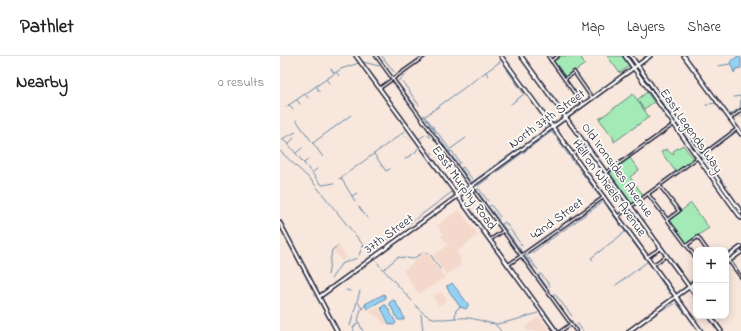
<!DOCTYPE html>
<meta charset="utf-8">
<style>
:root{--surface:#fff;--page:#f6f6f6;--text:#222;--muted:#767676;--line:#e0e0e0}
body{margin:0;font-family:"Indie Flower",sans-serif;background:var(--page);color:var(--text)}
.controls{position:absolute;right:12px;bottom:12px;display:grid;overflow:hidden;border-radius:8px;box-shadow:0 2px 10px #0003}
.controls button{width:36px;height:36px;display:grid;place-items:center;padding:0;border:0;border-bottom:1px solid var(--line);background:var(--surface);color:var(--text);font:20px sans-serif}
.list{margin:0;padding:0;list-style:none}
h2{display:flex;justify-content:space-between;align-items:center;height:52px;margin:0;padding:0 16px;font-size:17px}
h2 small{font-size:13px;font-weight:400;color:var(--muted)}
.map{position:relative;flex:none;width:461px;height:275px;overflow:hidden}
header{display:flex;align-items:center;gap:24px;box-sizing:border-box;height:56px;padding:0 20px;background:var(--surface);border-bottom:1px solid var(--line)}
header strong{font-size:19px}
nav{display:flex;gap:22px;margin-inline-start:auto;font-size:14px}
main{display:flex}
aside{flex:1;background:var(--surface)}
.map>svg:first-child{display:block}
.built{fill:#f4d8cb}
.green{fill:#a3eab7;stroke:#628679}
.water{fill:#93d1f4;stroke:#668baa}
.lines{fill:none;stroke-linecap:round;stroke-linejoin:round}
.stream{stroke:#668baa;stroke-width:1}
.street-casing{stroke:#22223b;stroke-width:4.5}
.secondary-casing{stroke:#22223b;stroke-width:5.5}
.street{stroke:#fdfcf7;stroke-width:1.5}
.secondary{stroke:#fdfcf7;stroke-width:2.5}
.labels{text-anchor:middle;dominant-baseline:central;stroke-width:3.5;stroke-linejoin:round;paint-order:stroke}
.street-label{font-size:13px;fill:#22223b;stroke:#fdfcf7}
</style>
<header>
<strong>Pathlet</strong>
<nav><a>Map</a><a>Layers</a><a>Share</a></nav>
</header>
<main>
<aside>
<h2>Nearby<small>0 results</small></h2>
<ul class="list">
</ul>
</aside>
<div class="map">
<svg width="461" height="275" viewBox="0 0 461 275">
<rect width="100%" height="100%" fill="#f8e7dd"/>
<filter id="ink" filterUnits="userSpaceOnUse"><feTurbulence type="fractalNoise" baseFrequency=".025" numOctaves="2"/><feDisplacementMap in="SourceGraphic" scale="8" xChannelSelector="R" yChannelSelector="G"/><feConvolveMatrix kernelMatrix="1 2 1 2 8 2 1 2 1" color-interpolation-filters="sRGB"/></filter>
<g filter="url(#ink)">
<!-- built -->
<g class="built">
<polygon points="179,153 198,179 176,196 181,203 179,205 182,208 167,219 153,200 168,189 161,180 164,178 157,170"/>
<polygon points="58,189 67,202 62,205 53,193"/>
<polygon points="142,195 149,199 165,222 139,238 123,215 132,208 134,209 132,206 141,200"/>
<polygon points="161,236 167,244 159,250 153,240"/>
<polygon points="98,251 107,267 104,269 99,261 89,256"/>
<polygon points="259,261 270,275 248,275 245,271"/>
</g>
<!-- green -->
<g class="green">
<polygon points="279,0 300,0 305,8 287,21 284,21 273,6"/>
<polygon points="327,0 342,0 349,10 340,17"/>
<polygon points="367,36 374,46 364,53 357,44"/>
<polygon points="353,38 369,61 334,86 333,81 319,63"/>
<polygon points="403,89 414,103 396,116 381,96 386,93 393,99 394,97 393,95"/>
<polygon points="350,102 359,114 350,121 364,140 352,148 330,117"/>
<polygon points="411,147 429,172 407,187 390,164"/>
</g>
<!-- water -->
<g class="water">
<polygon points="458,0 461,2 461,12 456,13 454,17 450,6"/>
<polygon points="172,227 188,248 188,250 186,253 180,251 167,232 167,229 168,230"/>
<polygon points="104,238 106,242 87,253 85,248"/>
<polygon points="113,244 115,245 124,261 124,264 118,264 109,247"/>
<polygon points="104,249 106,249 116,267 114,269 109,268 101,252"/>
</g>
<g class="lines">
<!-- stream -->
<g class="stream">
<polyline points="102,0 114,16"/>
<polyline points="83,6 99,10"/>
<polyline points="438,10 450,8"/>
<polyline points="51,13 54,17"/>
<polyline points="227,14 244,38 231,48"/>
<polyline points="56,16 59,20"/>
<polyline points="206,16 208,20"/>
<polyline points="91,17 98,26"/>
<polyline points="46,23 49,27"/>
<polyline points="118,25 128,17"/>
<polyline points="122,25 139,49"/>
<polyline points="117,26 135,49"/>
<polyline points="36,30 39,35"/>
<polyline points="104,35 139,83 146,78 150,81"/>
<polyline points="25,38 28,42"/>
<polyline points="454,41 461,40"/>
<polyline points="17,44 20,48"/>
<polyline points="430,48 436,47"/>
<polyline points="9,49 13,54"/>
<polyline points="426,49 428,49"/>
<polyline points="6,51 61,13 79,7"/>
<polyline points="460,53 461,40"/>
<polyline points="460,58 461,61"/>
<polyline points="144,59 144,61 221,5"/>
<polyline points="449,59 457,54"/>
<polyline points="145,61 156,77"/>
<polyline points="16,64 43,101"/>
<polyline points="148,64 169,92"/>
<polyline points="121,78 125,75"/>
<polyline points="122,78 132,84"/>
<polyline points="158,81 178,108"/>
<polyline points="2,83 9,89 40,127 43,129 54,127"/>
<polyline points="277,83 295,108"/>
<polyline points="0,84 16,76"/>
<polyline points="33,87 71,59"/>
<polyline points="8,88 14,82"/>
<polyline points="169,94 186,82"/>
<polyline points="0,95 32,125 92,200"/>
<polyline points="151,96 153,98"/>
<polyline points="169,96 172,95 180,107"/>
<polyline points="16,97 22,92"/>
<polyline points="135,97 138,92"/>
<polyline points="94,98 106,115 110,113"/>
<polyline points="125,103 133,98"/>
<polyline points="24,107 29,103"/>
<polyline points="299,113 319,140"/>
<polyline points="33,116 37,113"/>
<polyline points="61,122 75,145"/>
<polyline points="59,123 120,79"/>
<polyline points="189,124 181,112 183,111 192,123"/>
<polyline points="190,124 192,126 262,76 267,71 266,67"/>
<polyline points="198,130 271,76 275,80"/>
<polyline points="176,133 182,130 186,131"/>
<polyline points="196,133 206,147"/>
<polyline points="197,134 199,133 208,145"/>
<polyline points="72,140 77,137"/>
<polyline points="208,150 219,164"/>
<polyline points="209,150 211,149 220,161"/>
<polyline points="79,151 88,163"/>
<polyline points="328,152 347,178"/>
<polyline points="222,168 242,196"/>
<polyline points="222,168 225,166 242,190"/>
<polyline points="349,181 370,209"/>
<polyline points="103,187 172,136"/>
<polyline points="90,195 100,189"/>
<polyline points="144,196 150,198 160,213"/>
<polyline points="79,199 83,189"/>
<polyline points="127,202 132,203 141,198"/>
<polyline points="95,203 96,205"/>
<polyline points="248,203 249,202 258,214"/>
<polyline points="313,204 311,202 345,176"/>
<polyline points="98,207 100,210"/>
<polyline points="102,212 132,245"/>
<polyline points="254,212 246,201 323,146"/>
<polyline points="372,212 390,238"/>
<polyline points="104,213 118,201 125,202"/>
<polyline points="260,218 259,220 269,234"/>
<polyline points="261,218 270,230"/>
<polyline points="48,219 52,194 58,189"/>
<polyline points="51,223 61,208 77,202"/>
<polyline points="336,229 367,206"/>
<polyline points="66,234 70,235"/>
<polyline points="274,237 292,260"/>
<polyline points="272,238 274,241"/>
<polyline points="78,246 82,253"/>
<polyline points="396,246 404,257"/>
<path d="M135,249C154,271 165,260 189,262C197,263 210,268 216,268C230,266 245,261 258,257"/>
<polyline points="385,253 395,248"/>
<polyline points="266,256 278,274"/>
<polyline points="141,258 143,275"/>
<polyline points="175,262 176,254 180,251"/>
<polyline points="289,263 292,265"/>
<polyline points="297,267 303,275"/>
<polyline points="215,268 221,275"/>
<polyline points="295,269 299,275"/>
<polyline points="70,270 80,235"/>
<polyline points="74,275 73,272 78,266"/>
<polyline points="83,275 78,265 81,253 86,249"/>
</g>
<defs>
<g id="street">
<polyline points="96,0 296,275"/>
<polyline points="268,0 303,49"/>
<polyline points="271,5 278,0"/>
<polyline points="285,23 294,16 312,42"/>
<polyline points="100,32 145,0"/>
<polyline points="450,63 461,54"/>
<polyline points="293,98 306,89"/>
<polyline points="422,99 457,73"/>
<polyline points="327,116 397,66"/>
<polyline points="380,130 399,155 388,163"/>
<polyline points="368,138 416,202"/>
<polyline points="338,160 417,102"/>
<polyline points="210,184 223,175"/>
<polyline points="407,189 418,181 427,194"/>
<polyline points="367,201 381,192"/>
<polyline points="447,202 461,221"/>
<polyline points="228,209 324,141"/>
<polyline points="373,209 386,200"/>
<polyline points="281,275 291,268"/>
</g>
<g id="secondary">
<polyline points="76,0 276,275"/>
<polyline points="221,0 421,275"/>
<polyline points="241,0 416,240"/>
<polyline points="345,0 461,162"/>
<polyline points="351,0 461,156"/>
<polyline points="404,0 461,78"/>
<polyline points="0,167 57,275"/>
<polyline points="446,202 461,191"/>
<polyline points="446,207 461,196"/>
<polyline points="410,231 416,229"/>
<polyline points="39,241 370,0"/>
<polyline points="430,260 441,275"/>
<polyline points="349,275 409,231 416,224"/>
</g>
</defs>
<!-- street casing -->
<use href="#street" class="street-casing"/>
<!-- secondary casing -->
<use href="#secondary" class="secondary-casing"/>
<!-- street -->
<use href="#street" class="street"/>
<!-- secondary -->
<use href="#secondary" class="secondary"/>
</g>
</g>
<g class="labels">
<!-- street labels -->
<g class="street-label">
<text transform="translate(267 63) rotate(-36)">North 37th Street</text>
<text transform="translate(411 75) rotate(55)">East Legends Way</text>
<text transform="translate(337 114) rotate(54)">Old Ironsides Avenue</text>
<text transform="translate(184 132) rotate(54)">East Murphy Road</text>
<text transform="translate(329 132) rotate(54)">Hell on Wheels Avenue</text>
<text transform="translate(277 163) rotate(-36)">42nd Street</text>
<text transform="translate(109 178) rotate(-36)">37th Street</text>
</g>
</g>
</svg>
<div class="controls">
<button>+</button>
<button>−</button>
</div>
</div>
</main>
